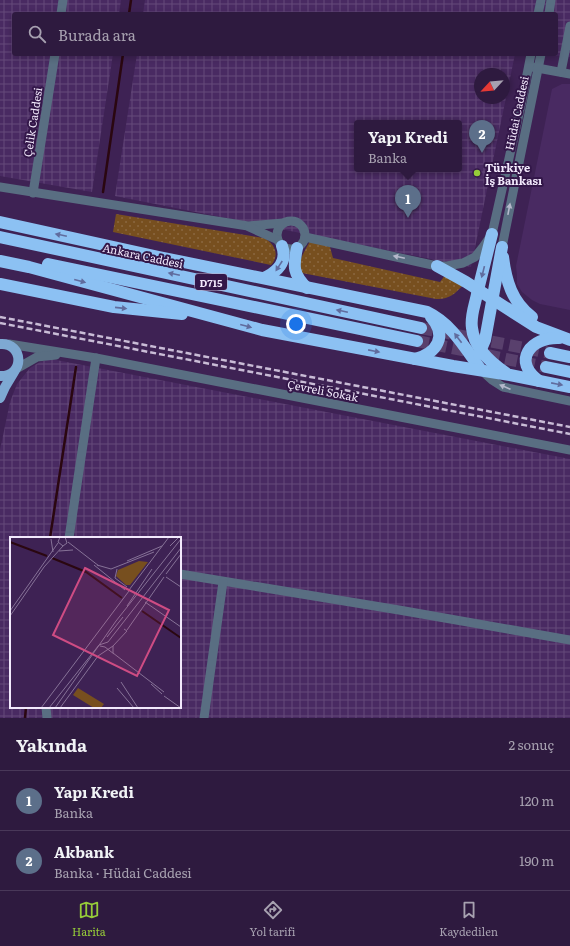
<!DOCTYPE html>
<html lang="tr">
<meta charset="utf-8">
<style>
:root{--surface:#2e1a3f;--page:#3a274a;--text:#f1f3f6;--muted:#a7a1b0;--line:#493859;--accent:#96cc39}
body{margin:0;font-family:Literata,serif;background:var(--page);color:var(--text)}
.compass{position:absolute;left:474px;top:68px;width:36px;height:36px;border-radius:50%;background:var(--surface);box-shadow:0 2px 6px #0003;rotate:244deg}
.you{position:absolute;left:296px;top:324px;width:14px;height:14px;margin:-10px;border:3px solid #fff;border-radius:50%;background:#1a73e8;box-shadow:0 0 0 6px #1a73e833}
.badge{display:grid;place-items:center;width:26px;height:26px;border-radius:50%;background:var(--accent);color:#fff;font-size:13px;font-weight:700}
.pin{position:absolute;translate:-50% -33px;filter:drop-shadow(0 1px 2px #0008)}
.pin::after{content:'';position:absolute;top:21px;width:14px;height:12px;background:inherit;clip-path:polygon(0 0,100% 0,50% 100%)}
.popup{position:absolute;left:354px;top:120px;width:108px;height:52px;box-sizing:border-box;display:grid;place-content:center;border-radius:4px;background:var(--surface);filter:drop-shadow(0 1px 3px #0005);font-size:13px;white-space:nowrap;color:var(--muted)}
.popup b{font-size:15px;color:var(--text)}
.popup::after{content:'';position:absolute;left:50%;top:100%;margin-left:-8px;border:8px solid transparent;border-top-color:var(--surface)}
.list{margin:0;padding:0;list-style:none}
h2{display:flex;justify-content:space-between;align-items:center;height:52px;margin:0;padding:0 16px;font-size:17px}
h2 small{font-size:13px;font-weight:400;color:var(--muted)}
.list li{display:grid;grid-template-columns:26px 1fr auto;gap:12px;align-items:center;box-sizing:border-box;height:60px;padding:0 16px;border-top:1px solid var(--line)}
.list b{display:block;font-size:15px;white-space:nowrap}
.list p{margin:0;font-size:13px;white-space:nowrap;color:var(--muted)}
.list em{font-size:13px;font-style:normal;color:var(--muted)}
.icon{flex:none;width:22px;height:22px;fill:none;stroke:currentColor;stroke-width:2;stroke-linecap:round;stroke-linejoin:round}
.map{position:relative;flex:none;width:570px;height:718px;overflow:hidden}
.search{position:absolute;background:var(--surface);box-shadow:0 2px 6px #0003;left:12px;right:12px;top:12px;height:44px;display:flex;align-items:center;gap:10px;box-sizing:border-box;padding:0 14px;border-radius:4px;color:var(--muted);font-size:15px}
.sheet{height:172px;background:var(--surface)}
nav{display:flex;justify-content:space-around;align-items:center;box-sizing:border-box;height:56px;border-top:1px solid var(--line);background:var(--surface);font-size:11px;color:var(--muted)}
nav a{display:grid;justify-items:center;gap:2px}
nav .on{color:var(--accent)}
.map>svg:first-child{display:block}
.built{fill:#492a62}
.industrial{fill:url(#industrial-grid);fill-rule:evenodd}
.grass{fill:url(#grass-dots)}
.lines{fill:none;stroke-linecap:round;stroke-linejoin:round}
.stream{stroke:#2a0710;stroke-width:2.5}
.highway-tunnel{stroke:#59406d;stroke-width:12;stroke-dasharray:12 6;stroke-linecap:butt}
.minor{stroke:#596e82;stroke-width:9}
.major{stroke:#7ea9d3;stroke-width:10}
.highway{stroke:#8cc1f3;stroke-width:12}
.rail{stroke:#c9bcd6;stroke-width:2.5;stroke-dasharray:6 3;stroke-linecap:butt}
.oneway{fill:#b5b8cb}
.oneway2{fill:#606c9e}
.poi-dot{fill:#96cc39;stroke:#331749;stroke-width:1.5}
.labels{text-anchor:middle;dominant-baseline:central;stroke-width:4;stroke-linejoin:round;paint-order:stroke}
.shield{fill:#331749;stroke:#b9aac6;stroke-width:1}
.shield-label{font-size:10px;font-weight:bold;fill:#f2e9fc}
.street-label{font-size:11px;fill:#f2e9fc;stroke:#331749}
.poi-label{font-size:11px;font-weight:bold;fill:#f2e9fc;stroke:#331749;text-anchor:start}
.inset-river{fill:none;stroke:#2a0710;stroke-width:2}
.inset-road{fill:none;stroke:#867297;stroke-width:1}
.view{fill:#ce4c83;fill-opacity:0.15;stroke:#ce4c83;stroke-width:2}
.inset-edge{fill:none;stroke:#f2e9fc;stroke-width:2}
</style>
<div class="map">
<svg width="570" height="718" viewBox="0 0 570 718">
<defs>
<pattern id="industrial-grid" width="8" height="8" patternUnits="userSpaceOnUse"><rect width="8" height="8" fill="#492a62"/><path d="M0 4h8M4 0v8" fill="none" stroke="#644979"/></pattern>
<pattern id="grass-dots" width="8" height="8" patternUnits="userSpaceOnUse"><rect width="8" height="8" fill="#774f1f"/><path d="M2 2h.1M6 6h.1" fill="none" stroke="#8b6840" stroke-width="1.8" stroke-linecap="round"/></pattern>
</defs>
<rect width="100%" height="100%" fill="#3e2254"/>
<!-- built -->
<polygon class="built" points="562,84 570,84 570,310 540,304 532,300 522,292 517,284 517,275 516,266 552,89"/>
<!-- industrial -->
<g class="industrial">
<polygon points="0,0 121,0 119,14 14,14 14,54 113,54 92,192 0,176"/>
<polygon points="145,0 570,0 570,57 543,54 556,54 556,14 143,14"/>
<path d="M137,54H515L471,267L115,196ZM480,74H504V98H480ZM357,123H459V169H357Z"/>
<path d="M51,359L570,459V718H0V450L10,402L17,384L30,368L40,362ZM11,538H180V707H11Z"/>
</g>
<!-- grass -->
<g class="grass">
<path d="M116,214L264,238C275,244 280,255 271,265L113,232Z"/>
<path d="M310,241L330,247L333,258L440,282L446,274L463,285C455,294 448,300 436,299L302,273C296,262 305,251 310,241Z"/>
</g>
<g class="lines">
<!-- stream -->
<g class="stream">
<polyline points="129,14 131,0"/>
<polyline points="103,192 123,54"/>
<polyline points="50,538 76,367"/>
<polyline points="25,718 26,707"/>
</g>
<!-- highway-tunnel -->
<g class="highway-tunnel">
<polyline points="421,328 550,353"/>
<polyline points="417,341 546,367"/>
</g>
<!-- minor -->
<g class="minor">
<polyline points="61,14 63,0"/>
<polyline points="538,14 541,0"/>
<polyline points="549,14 551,0"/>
<polyline points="532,67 570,74"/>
<polyline points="561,72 570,26"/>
<polyline points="0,187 248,226 283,223"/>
<polyline points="33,193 55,54"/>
<circle cx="291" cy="235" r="14"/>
<polyline points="249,227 278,240"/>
<polyline points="305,237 437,266 447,266 463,263 475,257 483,247 492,234 521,105 531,54"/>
<polyline points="502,247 541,54"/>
<polyline points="9,344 96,358 570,450"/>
<polyline points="16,369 37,357 56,355"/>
<polyline points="481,370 492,380 503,387 570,401"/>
<polyline points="69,538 96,358"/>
<polyline points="180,574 399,610 570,640"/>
<polyline points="46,707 47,718"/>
<polyline points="204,718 223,582"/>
</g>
<!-- major -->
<g class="major">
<path d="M0,344C24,342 25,377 0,376"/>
<polyline points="0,398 5,387 14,372"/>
</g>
<!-- highway -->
<g class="highway">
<path d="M0,222L159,257L427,312C452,324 465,348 481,370"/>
<path d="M492,234C487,254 482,274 477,294C475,305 470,316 472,328C474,347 491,363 506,373"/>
<polyline points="0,237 421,328"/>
<path d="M297,248C293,267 293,274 307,288"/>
<path d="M503,257C506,281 512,302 532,317"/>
<polyline points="0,261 29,267 262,330 453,366 510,375 570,387"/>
<polyline points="48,264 417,341"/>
<polyline points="437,266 466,282 536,327 570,340"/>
<path d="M264,278C277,272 288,262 282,246"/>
<polyline points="0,284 114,307 182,314"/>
<polyline points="550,353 570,357"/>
<polyline points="479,354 485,340 502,247"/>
<path d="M415,359C437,353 448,336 431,317"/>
<polyline points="546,367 570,372"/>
<path d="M539,381C512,361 530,337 559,338"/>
</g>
<!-- rail -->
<g class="rail">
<polyline points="0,317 570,427"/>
<polyline points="0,323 570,434"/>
</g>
</g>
<!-- one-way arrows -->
<defs><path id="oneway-solid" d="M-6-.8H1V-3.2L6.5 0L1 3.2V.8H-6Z"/></defs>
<g class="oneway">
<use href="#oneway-solid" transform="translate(509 209) rotate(-79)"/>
<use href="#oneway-solid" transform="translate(399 257) rotate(-168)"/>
<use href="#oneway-solid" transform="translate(505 387) rotate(-157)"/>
</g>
<g class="oneway2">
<use href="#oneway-solid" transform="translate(61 235) rotate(-168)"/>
<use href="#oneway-solid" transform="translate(279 266) rotate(123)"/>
<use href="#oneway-solid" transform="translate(483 272) rotate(104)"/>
<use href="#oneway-solid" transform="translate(174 274) rotate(-168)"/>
<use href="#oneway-solid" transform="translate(80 281) rotate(15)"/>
<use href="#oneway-solid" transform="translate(121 308) rotate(6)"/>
<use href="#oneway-solid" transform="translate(342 311) rotate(-168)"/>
<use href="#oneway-solid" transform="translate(246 326) rotate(15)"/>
<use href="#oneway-solid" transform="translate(458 338) rotate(-127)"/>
<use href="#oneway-solid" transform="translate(374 351) rotate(11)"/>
<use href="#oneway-solid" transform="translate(557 384) rotate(11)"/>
</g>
<!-- markers -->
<circle class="poi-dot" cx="477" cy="173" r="4"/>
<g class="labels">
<!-- shield labels -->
<rect class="shield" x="195" y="274" width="32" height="16" rx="3"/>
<g class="shield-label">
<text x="211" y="282">D715</text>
</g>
<!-- street labels -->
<g class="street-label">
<text transform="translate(516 113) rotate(-78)">Hüdai Caddesi</text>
<text transform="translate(32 122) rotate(-81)">Çelik Caddesi</text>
<text transform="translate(143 255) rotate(12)">Ankara Caddesi</text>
<text transform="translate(323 390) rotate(11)">Çevreli Sokak</text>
</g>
<!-- poi labels -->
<g class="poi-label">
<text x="485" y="167">Türkiye<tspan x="485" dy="13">İş Bankası</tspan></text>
</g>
</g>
<!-- overview -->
<g transform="translate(10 537)">
<rect width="171" height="171" fill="#3e2254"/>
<path d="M129,24L138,25L120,48H116L106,39L108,33ZM68,151L94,167L91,171H84L63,158Z" fill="#774f1f"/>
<path class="inset-river" d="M0,5L37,19M42,21L76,35L112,61M132,74L171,101"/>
<path class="inset-road" d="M50,0L48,5L53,9L57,6L55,0M41,2L43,15M58,5L89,29M160,9L169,0M49,14L63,13M117,24L152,9M84,28L115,53M87,28L101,32L144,15M107,32L105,41L117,50M156,37L171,17M156,40L171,50M119,53L159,0M135,65L171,90M117,69L142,32M0,74L48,6M0,79L34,30L53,9M114,92L117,94L103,109V116L154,155M117,93L154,40M97,100L113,80M89,108L98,105L171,11M90,109L95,110L104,117M111,145L128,171M141,147L152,157M107,151L124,171M154,159L171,171M31,171L119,54M39,171L89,108M45,171L106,84L171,2M50,171L88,119L103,109"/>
<path class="view" d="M75,31L159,73L127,139L43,98Z"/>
<rect width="171" height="171" class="inset-edge"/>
</g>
</svg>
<svg class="compass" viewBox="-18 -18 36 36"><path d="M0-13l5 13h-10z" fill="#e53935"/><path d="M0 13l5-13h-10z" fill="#a7a1b0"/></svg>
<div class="you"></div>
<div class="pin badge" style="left:408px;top:218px;background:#5c6f8a">1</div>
<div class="popup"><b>Yapı Kredi</b>Banka</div>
<div class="pin badge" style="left:482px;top:153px;background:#5c6f8a">2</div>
<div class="search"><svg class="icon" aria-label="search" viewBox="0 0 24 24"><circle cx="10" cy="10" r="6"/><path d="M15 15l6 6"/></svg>Burada ara</div>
</div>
<section class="sheet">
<h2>Yakında<small>2 sonuç</small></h2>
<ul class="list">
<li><span class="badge" style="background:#5c6f8a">1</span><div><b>Yapı Kredi</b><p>Banka</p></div><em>120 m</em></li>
<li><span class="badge" style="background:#5c6f8a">2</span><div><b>Akbank</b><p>Banka · Hüdai Caddesi</p></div><em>190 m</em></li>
</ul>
</section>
<nav>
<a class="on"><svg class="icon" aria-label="map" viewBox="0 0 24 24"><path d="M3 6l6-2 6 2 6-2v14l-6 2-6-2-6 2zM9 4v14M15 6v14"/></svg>Harita</a>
<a><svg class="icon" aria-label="directions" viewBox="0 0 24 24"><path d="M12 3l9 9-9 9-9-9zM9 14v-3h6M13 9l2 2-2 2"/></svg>Yol tarifi</a>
<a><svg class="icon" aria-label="saved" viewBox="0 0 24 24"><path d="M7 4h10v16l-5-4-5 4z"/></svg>Kaydedilen</a>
</nav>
